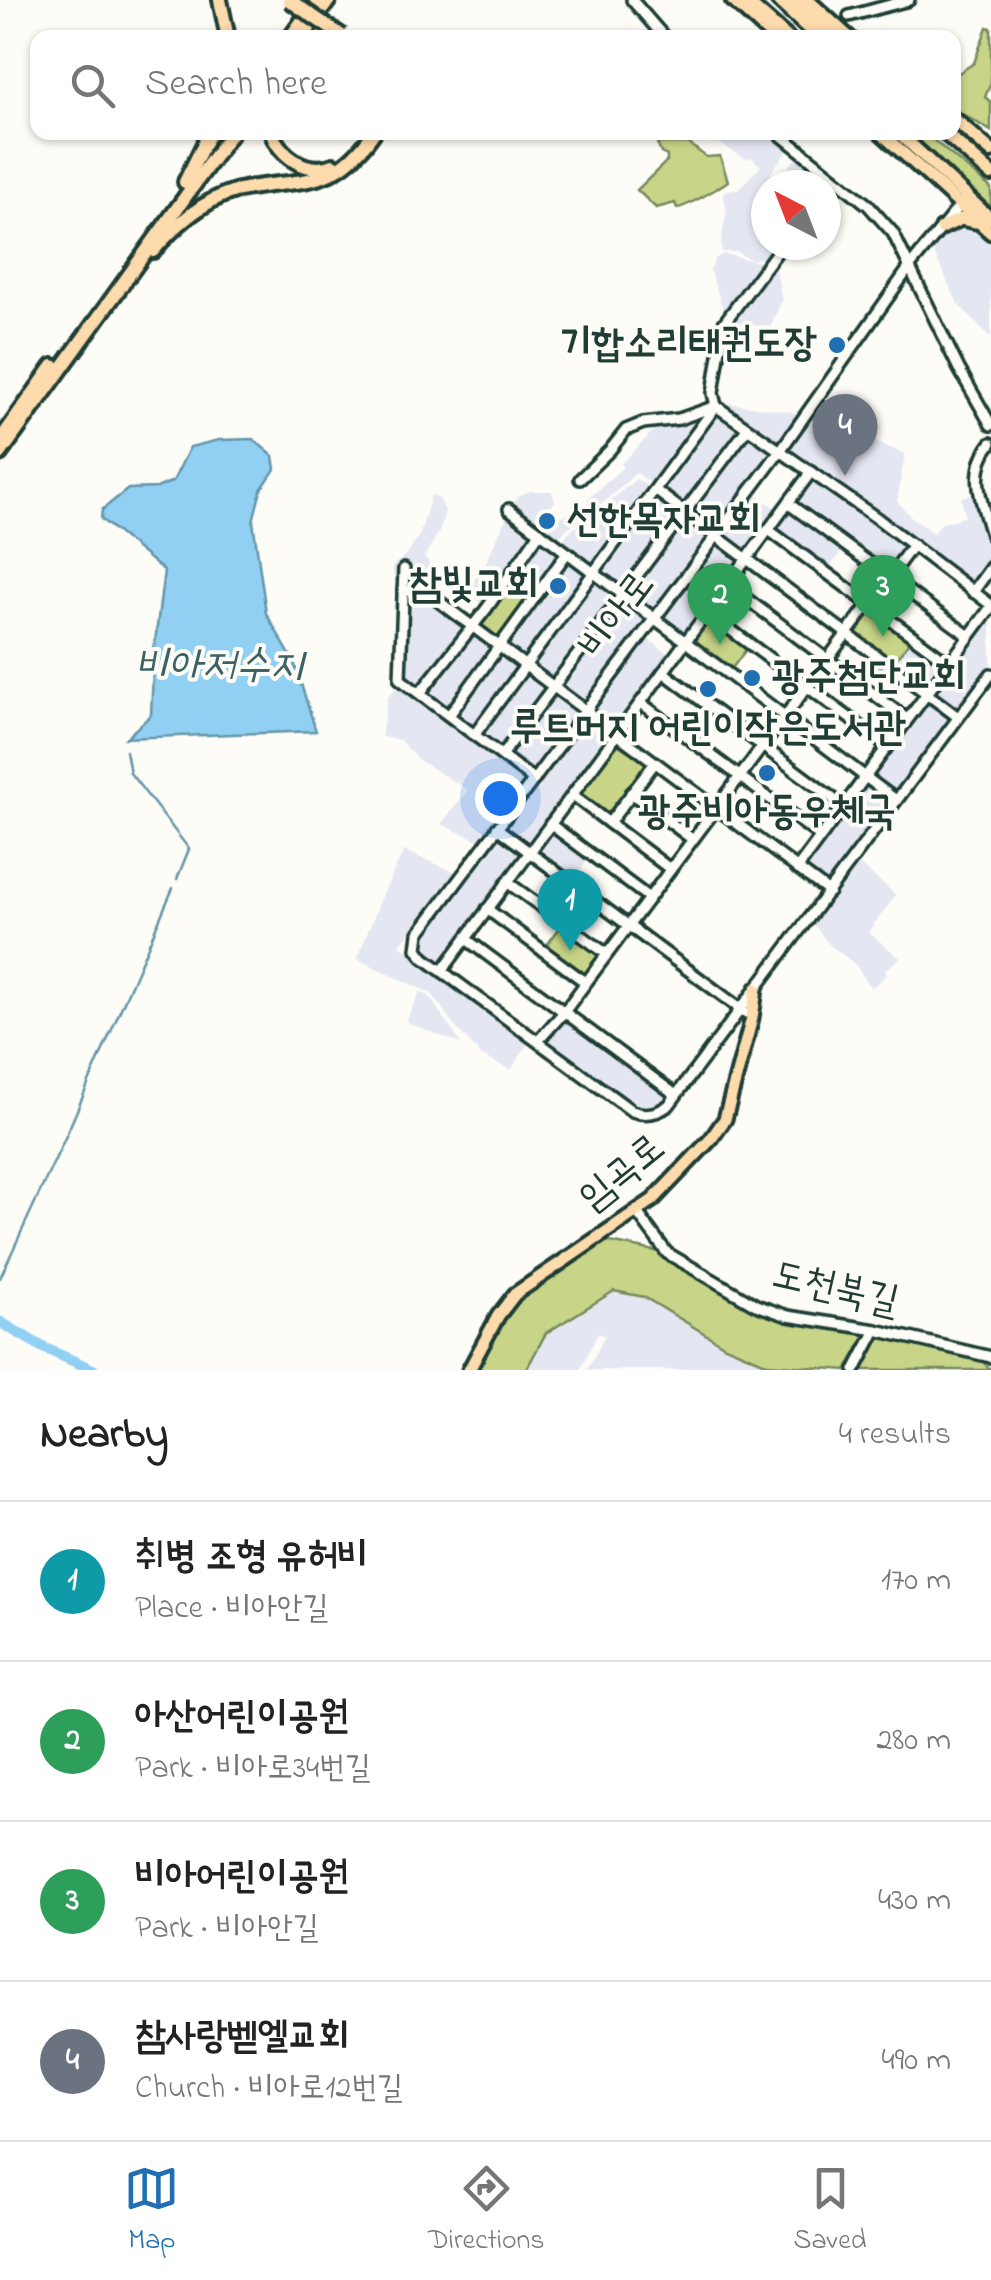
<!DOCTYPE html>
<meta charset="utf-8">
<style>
:root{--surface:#fff;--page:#f2f2f2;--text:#222;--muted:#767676;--line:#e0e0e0;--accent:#1f6fb2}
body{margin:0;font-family:"Indie Flower","Poor Story",sans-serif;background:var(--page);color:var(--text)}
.compass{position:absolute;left:751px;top:170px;width:90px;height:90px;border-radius:50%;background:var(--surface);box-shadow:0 2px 8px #0004;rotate:318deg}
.you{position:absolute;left:500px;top:798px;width:35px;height:35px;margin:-25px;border:8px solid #fff;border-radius:50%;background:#1a73e8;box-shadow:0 0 0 15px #1a73e833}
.badge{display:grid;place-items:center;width:65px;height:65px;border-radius:50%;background:var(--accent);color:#fff;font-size:32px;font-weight:700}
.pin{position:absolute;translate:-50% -82px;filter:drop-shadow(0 2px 5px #0008)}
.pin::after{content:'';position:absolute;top:52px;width:35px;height:30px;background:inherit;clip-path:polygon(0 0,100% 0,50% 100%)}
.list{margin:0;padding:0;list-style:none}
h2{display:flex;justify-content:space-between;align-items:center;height:130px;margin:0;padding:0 40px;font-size:42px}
h2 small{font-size:32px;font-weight:400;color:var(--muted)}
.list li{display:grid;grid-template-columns:65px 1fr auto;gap:30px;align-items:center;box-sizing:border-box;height:160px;padding:0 40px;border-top:2px solid var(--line)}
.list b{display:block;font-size:38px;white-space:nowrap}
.list p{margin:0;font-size:32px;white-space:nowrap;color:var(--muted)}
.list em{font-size:32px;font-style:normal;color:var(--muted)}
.icon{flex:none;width:55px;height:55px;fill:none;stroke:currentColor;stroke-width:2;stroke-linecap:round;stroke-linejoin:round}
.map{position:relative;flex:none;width:991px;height:1370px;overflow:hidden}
.search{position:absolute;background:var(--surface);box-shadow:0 2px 8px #0004;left:30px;right:30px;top:30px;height:110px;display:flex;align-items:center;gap:25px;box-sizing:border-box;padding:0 35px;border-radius:20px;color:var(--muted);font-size:38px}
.sheet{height:770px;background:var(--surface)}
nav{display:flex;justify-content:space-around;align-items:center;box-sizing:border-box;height:140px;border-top:2px solid var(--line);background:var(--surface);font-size:28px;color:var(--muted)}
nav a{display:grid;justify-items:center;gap:5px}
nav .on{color:var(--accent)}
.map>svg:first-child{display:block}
.built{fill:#e4e6f1}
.green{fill:#c8d588;stroke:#74895e;stroke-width:2.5}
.water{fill:#92d0f3;stroke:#6495a7;stroke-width:2.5}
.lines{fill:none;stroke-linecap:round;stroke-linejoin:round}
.stream{stroke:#6495a7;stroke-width:2.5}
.river{stroke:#92d0f3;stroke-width:11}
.minor-casing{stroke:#1f3d34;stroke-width:16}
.major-casing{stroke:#1f3d34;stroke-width:19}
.highway-casing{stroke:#1f3d34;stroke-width:20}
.minor{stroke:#fdfcf7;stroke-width:9}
.major{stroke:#fedbac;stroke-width:11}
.highway{stroke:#fedbac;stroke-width:12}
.highway-bridge-casing{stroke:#1f3d34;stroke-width:20;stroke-linecap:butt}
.highway-bridge{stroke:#fedbac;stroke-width:12}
.poi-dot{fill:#1f6fb2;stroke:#fdfcf7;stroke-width:4}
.labels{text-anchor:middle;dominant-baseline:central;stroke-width:8;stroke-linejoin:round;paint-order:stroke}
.poi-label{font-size:40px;font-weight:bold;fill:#1f3d34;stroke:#fdfcf7;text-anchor:end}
.street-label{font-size:40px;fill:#1f3d34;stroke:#fdfcf7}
.water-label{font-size:42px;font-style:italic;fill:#3c6264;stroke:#fdfcf7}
</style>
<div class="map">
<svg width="991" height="1370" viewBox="0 0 991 1370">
<rect width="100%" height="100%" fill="#fdfcf7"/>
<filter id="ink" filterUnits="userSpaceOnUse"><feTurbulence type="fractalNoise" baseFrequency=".01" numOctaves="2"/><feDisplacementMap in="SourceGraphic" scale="20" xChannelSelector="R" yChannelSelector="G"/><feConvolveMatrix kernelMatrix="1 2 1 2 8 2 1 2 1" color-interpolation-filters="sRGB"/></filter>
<g filter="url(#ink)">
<!-- built -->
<g class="built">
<polygon points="681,133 769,133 789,149 770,173 777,180 797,157 821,179 817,185 766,185 766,245 778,245 770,255 752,260 737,252 722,252 721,242 727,209 723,196 726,190 737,190 761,166 751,157 746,159 710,138"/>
<polygon points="960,224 969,226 991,245 991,338 958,304 933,251 948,230"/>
<polygon points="784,245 796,245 775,266 782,300 771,326 728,324"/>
<polygon points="723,254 764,263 725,315 710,270 715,259"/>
<polygon points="728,403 798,413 776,443 728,410"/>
<polygon points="709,411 657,483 652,484 636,473 594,511 594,515 568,527 559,537 551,539 512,508 518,496 530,491 552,491 555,502 548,509 559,518 588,504 588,499 623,467 621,464 660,424"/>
<polygon points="717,413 722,413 740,426 741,431 687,502 684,503 665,489 665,484"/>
<polygon points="813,417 905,454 897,501 911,517 933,533 942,523 965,517 961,497 975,494 991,552 991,563 976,582 971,583 793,449 792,445"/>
<polygon points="749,435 767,449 768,454 715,525 711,526 693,512 692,507 745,436"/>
<polygon points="636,479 648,487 649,494 595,566 589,566 563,546 561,542 572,529 596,517 597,512"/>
<polygon points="814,482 902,547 889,569 884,570 797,505 796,501 810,483"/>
<polygon points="753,492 779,511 751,550 746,550 726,536 725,530"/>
<polygon points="431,495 439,498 445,511 440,530 424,557 429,562 427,572 419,586 410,586 402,568 399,577 394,577 392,567 409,552 420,534"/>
<polygon points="659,496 676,509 677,514 624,586 619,587 602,574 601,568 654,497"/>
<polygon points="793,510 844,548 827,571 776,533 775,528 788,511"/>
<polygon points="509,512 534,530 531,539 484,605 466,593 486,562"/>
<polygon points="682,519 687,519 705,532 706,537 652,608 649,609 630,595 629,590"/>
<polygon points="545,540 561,552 561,558 530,600 508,583 538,541"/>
<polygon points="721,543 741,558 742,563 688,634 682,634 663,620 662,614 715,544"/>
<polygon points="572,562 586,572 586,579 527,658 522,659 507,649 505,643 566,563"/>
<polygon points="593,580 597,580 613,591 614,597 554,679 549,680 533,668 532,663"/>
<polygon points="421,593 465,626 466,630 421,688 402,676 406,594"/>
<polygon points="626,602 643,615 644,619 584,700 577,701 561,689 560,683 619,603"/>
<polygon points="991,615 991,664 960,707 953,708 933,689"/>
<polygon points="474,633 493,650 452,707 445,708 429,696 428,692 471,634"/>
<polygon points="644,636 671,656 615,727 594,711 593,705"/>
<polygon points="911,639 940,661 941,668 929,684 923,685 894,662"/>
<polygon points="502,652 520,665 479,726 472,727 456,715 455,711 498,653"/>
<polygon points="529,672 547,686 547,689 506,746 499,747 483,735 482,730 524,673"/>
<polygon points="400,684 525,776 523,784 478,840 441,824 468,790 417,759 400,740 381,737 388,696"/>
<polygon points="556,694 575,711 534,768 527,769 511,757 510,752 552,695"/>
<polygon points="927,699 948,712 949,717 896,790 890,791 870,776"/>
<polygon points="586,721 606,736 607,741 527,846 506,830 505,824 580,722"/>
<polygon points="862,785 868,785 886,798 887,803 829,882 823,883 804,869 803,864"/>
<polygon points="554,830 590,857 572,881 537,856 536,848 548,831"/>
<polygon points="501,837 521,852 521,857 445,960 441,961 420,945 419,939 495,838"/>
<polygon points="404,851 455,872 400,945 529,1042 511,1070 482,1056 453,1024 432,994 357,959 383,894"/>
<polygon points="859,864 896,895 868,932 900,958 885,970 887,975 871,988 855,964 830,945 814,925"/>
<polygon points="420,991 429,996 461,1044 406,1022"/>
<polygon points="562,1019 567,1019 666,1094 666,1098 654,1108 635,1108 548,1043 548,1037"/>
<polygon points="614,1291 644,1297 725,1346 749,1357 768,1364 827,1370 587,1370 605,1336 598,1333 580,1370 526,1370 546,1333"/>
</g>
<!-- green -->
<g class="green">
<polygon points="987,27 991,28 991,82 985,97 991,102 991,131 954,109 954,76 974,63"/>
<polygon points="913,133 925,133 991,188 991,212 942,168"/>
<path d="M657,143H688L706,157L720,156L728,181C718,188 687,207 677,208L675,203L656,208L637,190L667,161V156L661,153Z"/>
<polygon points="508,583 530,600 501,639 496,640 479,628 479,622"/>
<polygon points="873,611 911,639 894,662 856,634 855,630 868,612"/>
<polygon points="711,619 748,647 730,671 693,644 692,638 705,620"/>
<polygon points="617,744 645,762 646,767 611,815 605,816 581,798 580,794"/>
<polygon points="561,926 598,952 599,957 586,975 581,976 544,949"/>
<polygon points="605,1241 665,1253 777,1315 867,1333 846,1370 768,1364 725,1346 644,1297 614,1291 546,1333 526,1370 476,1370 517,1299 598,1242"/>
<polygon points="884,1337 977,1356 991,1370 863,1370 879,1339"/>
</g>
<!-- water -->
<polygon class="water" points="253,439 273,456 275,469 261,490 253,521 266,613 294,662 316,731 126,738 151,715 154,650 164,571 101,519 102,510 128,489 157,488 173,481 190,447 219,440"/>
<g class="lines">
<!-- stream -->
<g class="stream">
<polyline points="126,751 130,773 189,849 177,879"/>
<polyline points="0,1278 65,1138 173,888"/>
</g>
<!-- river -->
<polyline class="river" points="0,1322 44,1348 94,1370"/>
<defs>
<g id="minor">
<polyline points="632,0 665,38"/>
<polyline points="849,16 909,0"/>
<polyline points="777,132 868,205 893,233 959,369 991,425"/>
<path d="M962,203L911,265L780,451L419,933L417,949L424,958L632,1111C646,1116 657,1114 669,1105L991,674"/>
<polyline points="716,406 878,519 991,605"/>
<polyline points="716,406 713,393 724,323 782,245"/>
<path d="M991,443C968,472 982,503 991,535"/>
<polyline points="580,479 610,450 626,430 643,423 679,419 716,406"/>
<polyline points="655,490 958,717"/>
<polyline points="789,504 969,636"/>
<polyline points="509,509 896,800"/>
<polyline points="770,531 949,663"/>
<polyline points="404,569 400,679 534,780"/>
<polyline points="728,585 907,719"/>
<polyline points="403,591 425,591 829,892"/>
<polyline points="973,592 991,567"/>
<polyline points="708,613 887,746"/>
<polyline points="663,672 843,806"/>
<polyline points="420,693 487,608 540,532"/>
<polyline points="641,703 820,836"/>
<polyline points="450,714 567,553"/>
<polyline points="475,734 716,406"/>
<polyline points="502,755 747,429"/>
<polyline points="631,793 692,839"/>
<polyline points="572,795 670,869"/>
<polyline points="609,823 654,764"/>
<polyline points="550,824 649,898"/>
<polyline points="497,828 746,1013"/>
<polyline points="797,869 991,607"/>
<polyline points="507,882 607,954"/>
<polyline points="487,909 585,982"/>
<polyline points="466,939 676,1095"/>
<polyline points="442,971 811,472"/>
<polyline points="538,1041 564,1012 913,545"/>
<polyline points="636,1211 667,1253 756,1305 788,1316 876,1330 991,1357"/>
<polyline points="855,1370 876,1330"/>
</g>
<g id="major">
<polyline points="732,0 774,38"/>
<polyline points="745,0 788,38"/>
<polyline points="880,132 991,233"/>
<polyline points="898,132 991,219"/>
<polyline points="942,228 961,219 976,222"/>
<polyline points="469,1370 498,1316 515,1294 653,1200 711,1139 725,1119 752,1018 756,989"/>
</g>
<g id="highway">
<polyline points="220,0 228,38"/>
<polyline points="778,0 819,38"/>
<polyline points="792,0 834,38"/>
<polyline points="807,0 849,38"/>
<polyline points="290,38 317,0"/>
<polyline points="302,38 329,0"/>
<polyline points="954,119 991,151"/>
<path d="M271,132C281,157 307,175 333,165"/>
<polyline points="944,132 991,174"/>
<polyline points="185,182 210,132"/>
<path d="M153,251C173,227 205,199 235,191C298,176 332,194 374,132"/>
<polyline points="1,439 53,366"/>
<polyline points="0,454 232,132"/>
</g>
</defs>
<!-- minor casing -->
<use href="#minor" class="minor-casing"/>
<!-- major casing -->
<use href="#major" class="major-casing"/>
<!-- highway casing -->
<use href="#highway" class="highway-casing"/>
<!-- minor -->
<use href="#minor" class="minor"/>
<!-- major -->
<use href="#major" class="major"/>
<!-- highway -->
<use href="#highway" class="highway"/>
<defs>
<polyline id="highway-bridge" points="289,0 342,36"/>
</defs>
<!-- highway-bridge casing -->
<use href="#highway-bridge" class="highway-bridge-casing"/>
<!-- highway-bridge -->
<use href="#highway-bridge" class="highway-bridge"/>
</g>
</g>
<!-- markers -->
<g class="poi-dot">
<circle cx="837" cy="345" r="10"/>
<circle cx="547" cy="521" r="10"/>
<circle cx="558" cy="586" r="10"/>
<circle cx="752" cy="678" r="10"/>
<circle cx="708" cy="689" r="10"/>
<circle cx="767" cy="773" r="10"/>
</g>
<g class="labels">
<!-- poi labels -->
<g class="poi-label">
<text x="817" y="345">기합소리태권도장</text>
<text x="567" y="521" text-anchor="start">선한목자교회</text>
<text x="538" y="586">참빛교회</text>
<text x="772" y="678" text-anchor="start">광주첨단교회</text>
<text x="708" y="729" text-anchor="middle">루트머지 어린이작은도서관</text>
<text x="767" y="813" text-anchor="middle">광주비아동우체국</text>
</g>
<!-- street labels -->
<g class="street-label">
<text transform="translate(618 616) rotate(-53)">비아로</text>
<text transform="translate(623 1174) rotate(-39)">임곡로</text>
<text transform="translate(835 1290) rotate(13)">도천북길</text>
</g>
<!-- water labels -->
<g class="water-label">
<text x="219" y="667">비아저수지</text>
</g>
</g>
</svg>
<svg class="compass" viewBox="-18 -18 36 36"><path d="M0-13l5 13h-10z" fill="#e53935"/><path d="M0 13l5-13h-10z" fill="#767676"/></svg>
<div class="you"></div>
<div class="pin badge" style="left:570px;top:951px;background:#0f9aa8">1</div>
<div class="pin badge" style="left:720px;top:645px;background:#2e9e5b">2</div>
<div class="pin badge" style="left:883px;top:637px;background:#2e9e5b">3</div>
<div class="pin badge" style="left:845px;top:476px;background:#6b7280">4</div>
<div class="search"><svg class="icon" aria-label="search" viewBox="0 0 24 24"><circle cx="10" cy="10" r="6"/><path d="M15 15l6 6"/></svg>Search here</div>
</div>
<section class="sheet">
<h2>Nearby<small>4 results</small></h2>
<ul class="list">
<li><span class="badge" style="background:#0f9aa8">1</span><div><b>취병 조형 유허비</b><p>Place · 비아안길</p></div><em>170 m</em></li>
<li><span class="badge" style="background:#2e9e5b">2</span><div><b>아산어린이공원</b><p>Park · 비아로34번길</p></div><em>280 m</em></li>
<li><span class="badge" style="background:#2e9e5b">3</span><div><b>비아어린이공원</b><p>Park · 비아안길</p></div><em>430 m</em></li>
<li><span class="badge" style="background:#6b7280">4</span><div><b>참사랑벧엘교회</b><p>Church · 비아로12번길</p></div><em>490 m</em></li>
</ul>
</section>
<nav>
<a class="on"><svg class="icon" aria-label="map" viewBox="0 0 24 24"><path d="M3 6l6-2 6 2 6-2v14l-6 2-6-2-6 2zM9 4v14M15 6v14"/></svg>Map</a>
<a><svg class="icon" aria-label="directions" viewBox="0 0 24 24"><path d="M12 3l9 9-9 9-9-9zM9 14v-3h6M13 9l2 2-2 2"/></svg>Directions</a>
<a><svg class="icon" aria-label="saved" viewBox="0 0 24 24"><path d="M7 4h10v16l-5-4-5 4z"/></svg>Saved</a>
</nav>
